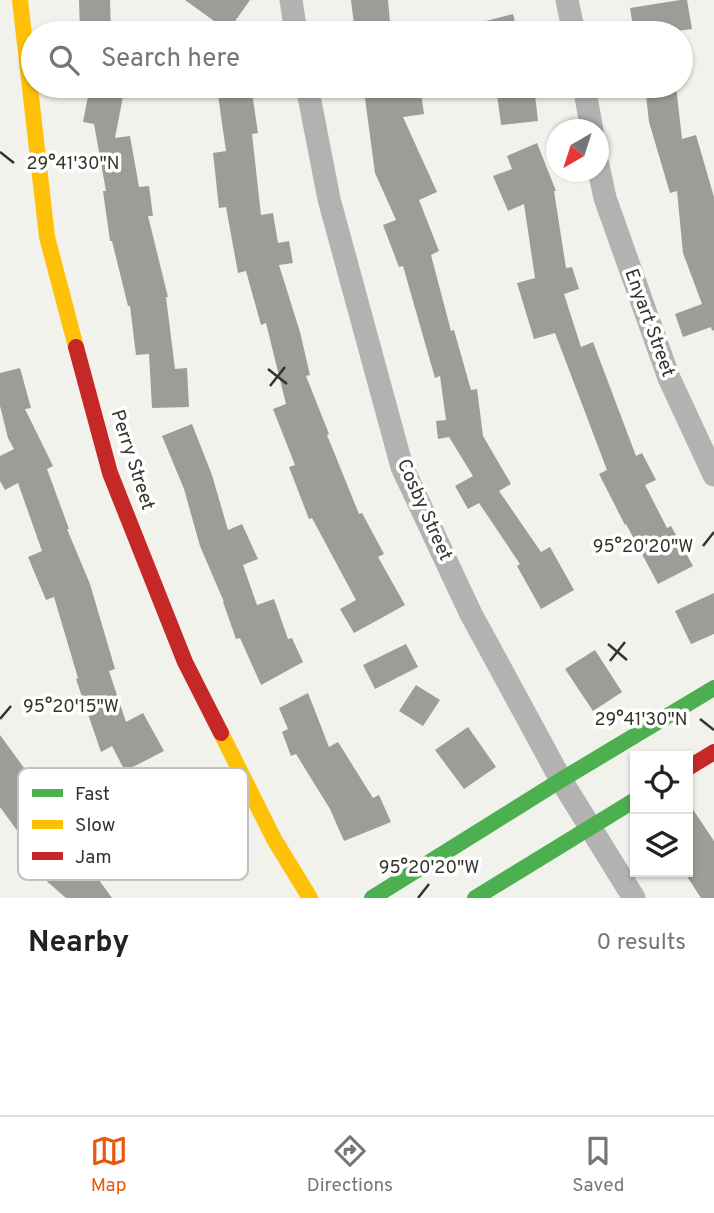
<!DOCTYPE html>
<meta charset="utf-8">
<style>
:root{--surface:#fff;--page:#f6f6f6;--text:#222;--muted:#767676;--line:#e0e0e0;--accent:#ea580c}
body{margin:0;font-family:Overpass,sans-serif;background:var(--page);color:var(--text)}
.controls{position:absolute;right:21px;bottom:21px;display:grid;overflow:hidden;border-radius:0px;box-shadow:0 2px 5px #0004}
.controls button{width:63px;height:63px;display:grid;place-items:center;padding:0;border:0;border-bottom:2px solid var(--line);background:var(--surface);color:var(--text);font:35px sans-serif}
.compass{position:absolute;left:546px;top:119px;width:63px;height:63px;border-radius:50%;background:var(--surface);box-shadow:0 2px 5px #0004;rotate:219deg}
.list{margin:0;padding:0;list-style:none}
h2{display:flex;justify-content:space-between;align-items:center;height:91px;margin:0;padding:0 28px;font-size:30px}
h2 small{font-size:23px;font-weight:400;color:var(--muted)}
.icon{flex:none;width:38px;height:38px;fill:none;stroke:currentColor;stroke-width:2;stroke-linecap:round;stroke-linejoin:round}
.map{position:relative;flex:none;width:714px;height:898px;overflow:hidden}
.search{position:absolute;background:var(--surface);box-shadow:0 2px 5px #0004;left:21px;right:21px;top:21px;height:77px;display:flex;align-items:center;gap:18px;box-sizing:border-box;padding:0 24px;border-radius:38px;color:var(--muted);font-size:26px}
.sheet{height:217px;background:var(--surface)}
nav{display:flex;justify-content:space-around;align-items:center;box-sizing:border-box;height:98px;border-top:2px solid var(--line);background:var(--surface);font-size:19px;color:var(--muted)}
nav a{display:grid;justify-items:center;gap:4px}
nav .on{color:var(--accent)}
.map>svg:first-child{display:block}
.building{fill:#9d9d98}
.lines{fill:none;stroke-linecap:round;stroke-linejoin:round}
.street{stroke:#b1b2b1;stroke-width:23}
.fast{stroke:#4caf50;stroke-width:16}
.slow{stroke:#ffc107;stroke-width:16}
.jam{stroke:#c62828;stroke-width:16}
.ticks{fill:none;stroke:#34342f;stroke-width:2.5}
.labels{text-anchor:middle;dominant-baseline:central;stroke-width:7;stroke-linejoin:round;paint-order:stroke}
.street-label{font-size:19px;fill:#34342f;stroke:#fff}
.key{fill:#fff;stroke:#c2c2c1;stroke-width:2}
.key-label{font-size:19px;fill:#34342f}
.ticks-label{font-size:18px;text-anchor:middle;fill:#34342f;stroke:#fff;stroke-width:7;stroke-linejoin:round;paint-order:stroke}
</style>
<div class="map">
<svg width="714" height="898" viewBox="0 0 714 898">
<rect width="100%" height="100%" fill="#f2f2ec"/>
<!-- building -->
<g class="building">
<polygon points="79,0 110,0 111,33 80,33"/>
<polygon points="185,0 250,0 228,31"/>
<polygon points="351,0 388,0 391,33 355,33"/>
<polygon points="680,0 687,0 692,29 661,33 634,33 630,8"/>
<polygon points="513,14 518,33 464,33 463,27"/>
<polygon points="90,86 125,86 115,138 130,136 139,187 149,186 153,216 148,216 168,297 166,297 175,369 187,368 189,407 152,408 149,354 136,355 130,306 128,306 112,241 110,241 103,191 106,191 94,124 83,122"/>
<polygon points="234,86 251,86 258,133 252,134 261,215 273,213 278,243 289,241 293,263 279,265 300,332 310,375 306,376 329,434 327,435 359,514 362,513 384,554 378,557 405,605 354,633 340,609 356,600 312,518 309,519 289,467 295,465 273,409 286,404 266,323 261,325 246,271 238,273 226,207 219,208 213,153 226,151 217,88"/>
<polygon points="407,86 420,86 424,114 403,117 437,192 419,200 439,251 431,255 451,331 454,330 471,390 477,389 483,436 511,484 499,491 541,552 550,547 574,590 541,609 517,566 520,564 479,503 468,509 455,486 473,476 449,437 438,439 436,421 446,420 440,376 435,378 403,266 399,267 383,225 396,220 375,173 364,91"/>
<polygon points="496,86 534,86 538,121 501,125"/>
<polygon points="645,86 676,86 682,139 696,135 714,197 714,330 712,331 711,327 683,337 675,314 702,304 683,253 677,191 670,193 649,122"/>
<polygon points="537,143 556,191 554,191 566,268 572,267 579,289 564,294 581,347 593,342 636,456 642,453 656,480 645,485 667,528 671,526 693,566 658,584 626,524 625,525 599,474 607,470 555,333 534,339 517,283 535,278 524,204 508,211 493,176 512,169 507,156"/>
<polygon points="20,368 31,408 25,409 53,466 47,469 69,529 67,529 90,584 115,669 109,671 126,722 143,713 164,751 125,771 112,746 101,752 76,679 78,678 54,597 46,600 28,557 42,551 18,483 5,490 0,481 0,456 14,449 8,438 0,406 0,373"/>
<polygon points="192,424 212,475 228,530 242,524 258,559 243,565 257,605 274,599 288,639 292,638 303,662 261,685 240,638 236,639 223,602 224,602 200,546 184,489 162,436"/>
<polygon points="714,593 714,634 691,644 675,611"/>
<polygon points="406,644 418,667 375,689 363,665"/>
<polygon points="595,650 622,692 593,711 565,669"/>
<polygon points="416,685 440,700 423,726 399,711"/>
<polygon points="308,693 329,747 338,742 373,798 379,795 391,822 344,841 330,809 296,754 291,756 282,732 288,729 279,708"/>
<polygon points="468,727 496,767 464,789 435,750"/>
<polygon points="0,735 27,772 25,774 62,823 29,847 0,807"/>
<polygon points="688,802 714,841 714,898 701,898 688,878"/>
<polygon points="68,847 92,867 91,869 112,898 66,898 42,877"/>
</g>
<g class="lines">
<!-- street -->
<g class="street">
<polyline points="291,0 296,33"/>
<polyline points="567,0 574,33"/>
<polyline points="307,86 329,199 402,467 471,614 561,780 634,898"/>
<polyline points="584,86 592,130"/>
<polyline points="598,165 605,198 669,378 714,475"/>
</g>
<!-- fast -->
<g class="fast">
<polyline points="372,898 561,780 714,688"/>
<polyline points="475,898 635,800"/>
</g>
<!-- slow -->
<g class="slow">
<polyline points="20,0 47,237 76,347"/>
<polyline points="221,733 274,839 310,898"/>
</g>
<!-- jam -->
<g class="jam">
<polyline points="76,347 110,473 185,662 221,733"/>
<polyline points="688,768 714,752"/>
</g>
</g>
<!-- ticks -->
<path class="ticks" d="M0,152L14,163M268,369L287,384M270,386L285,367M703,546L714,532M608,644L627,660M610,661L625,642M0,719L11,706M700,719L714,730M418,898L429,884"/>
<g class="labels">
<!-- street labels -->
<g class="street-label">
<text transform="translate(649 323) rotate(70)">Enyart Street</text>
<text transform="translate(132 460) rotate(72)">Perry Street</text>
<text transform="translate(424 510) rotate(66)">Cosby Street</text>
</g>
</g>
<!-- legend -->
<rect x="18" y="768" width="230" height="112" rx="10" class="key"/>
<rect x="32" y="789" width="31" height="8" fill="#4caf50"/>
<rect x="32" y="820" width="31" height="9" fill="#ffc107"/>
<rect x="32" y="852" width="31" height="8" fill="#c62828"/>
<g class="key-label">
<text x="75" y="800">Fast</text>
<text x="75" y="831">Slow</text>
<text x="75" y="863">Jam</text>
</g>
<g class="ticks-label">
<text x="73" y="169">29°41'30"N</text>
<text x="643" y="552">95°20'20"W</text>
<text x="71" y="712">95°20'15"W</text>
<text x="641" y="725">29°41'30"N</text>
<text x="429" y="873">95°20'20"W</text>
</g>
</svg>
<div class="controls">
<button><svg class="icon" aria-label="locate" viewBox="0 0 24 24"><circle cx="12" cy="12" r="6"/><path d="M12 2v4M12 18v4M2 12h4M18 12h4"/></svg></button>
<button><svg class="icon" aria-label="layers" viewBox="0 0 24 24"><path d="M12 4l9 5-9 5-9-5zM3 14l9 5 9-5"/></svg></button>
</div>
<svg class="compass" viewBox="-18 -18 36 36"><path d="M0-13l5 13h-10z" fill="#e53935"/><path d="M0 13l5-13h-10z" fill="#767676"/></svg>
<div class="search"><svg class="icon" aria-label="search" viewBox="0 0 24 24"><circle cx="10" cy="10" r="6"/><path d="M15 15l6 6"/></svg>Search here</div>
</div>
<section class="sheet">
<h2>Nearby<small>0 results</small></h2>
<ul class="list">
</ul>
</section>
<nav>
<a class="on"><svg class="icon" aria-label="map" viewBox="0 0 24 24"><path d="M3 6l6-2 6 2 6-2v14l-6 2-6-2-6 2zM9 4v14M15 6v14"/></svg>Map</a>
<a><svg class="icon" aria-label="directions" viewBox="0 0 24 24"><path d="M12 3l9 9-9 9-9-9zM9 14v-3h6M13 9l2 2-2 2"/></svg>Directions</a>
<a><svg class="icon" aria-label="saved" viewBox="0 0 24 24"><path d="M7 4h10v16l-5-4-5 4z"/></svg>Saved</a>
</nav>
